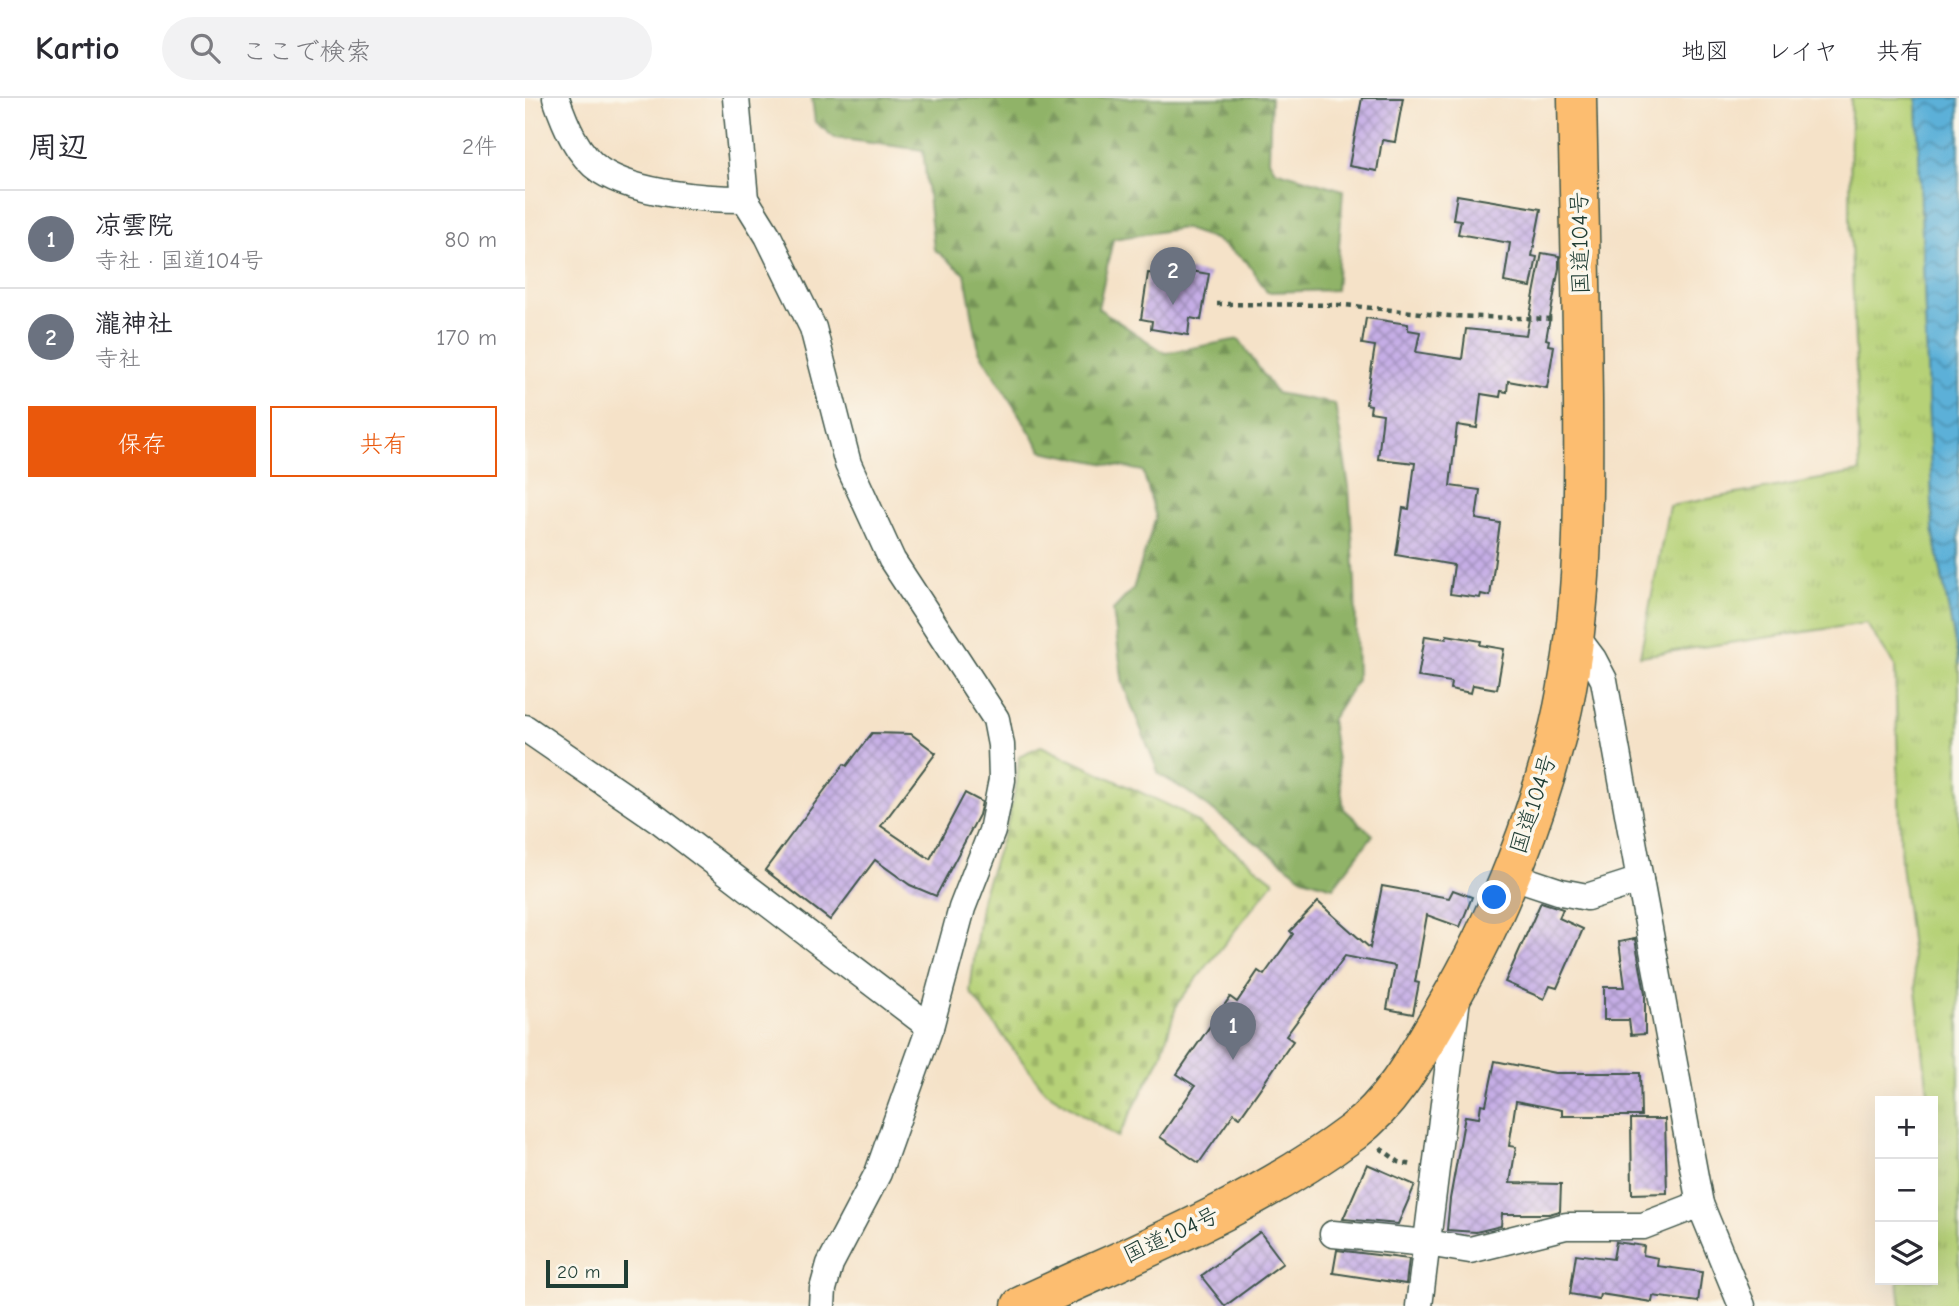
<!DOCTYPE html>
<html lang="ja">
<meta charset="utf-8">
<style>
:root{--surface:#fff;--page:#f2f2f3;--text:#2b2b33;--muted:#7c7c81;--line:#e1e1e2;--accent:#ea580c}
body{margin:0;font-family:"Comic Neue","Klee One",sans-serif;background:var(--page);color:var(--text)}
.controls{position:absolute;right:21px;bottom:21px;display:grid;overflow:hidden;border-radius:0px;box-shadow:0 7px 28px #0002}
.controls button{width:63px;height:63px;display:grid;place-items:center;padding:0;border:0;border-bottom:2px solid var(--line);background:var(--surface);color:var(--text);font:35px sans-serif}
.scale{position:absolute;left:21px;bottom:18px;width:82px;box-sizing:border-box;padding-left:7px;border:4px solid #1f3d34;border-top:0;font-size:19px;line-height:24px;white-space:nowrap;color:#1f3d34;-webkit-text-stroke:5px #fbf7ec;paint-order:stroke}
.you{position:absolute;left:970px;top:800px;width:24px;height:24px;margin:-18px;border:5px solid #fff;border-radius:50%;background:#1a73e8;box-shadow:0 0 0 10px #1a73e833}
.badge{display:grid;place-items:center;width:46px;height:46px;border-radius:50%;background:var(--accent);color:#fff;font-size:23px;font-weight:700}
.pin{position:absolute;translate:-50% -58px;filter:drop-shadow(0 2px 4px #0008)}
.pin::after{content:'';position:absolute;top:37px;width:24px;height:21px;background:inherit;clip-path:polygon(0 0,100% 0,50% 100%)}
.list{margin:0;padding:0;list-style:none}
h2{display:flex;justify-content:space-between;align-items:center;height:91px;margin:0;padding:0 28px;font-size:30px}
h2 small{font-size:23px;font-weight:400;color:var(--muted)}
.list li{display:grid;grid-template-columns:46px 1fr auto;gap:21px;align-items:center;box-sizing:border-box;height:98px;padding:0 28px;border-top:2px solid var(--line)}
.list b{display:block;font-size:26px;white-space:nowrap}
.list p{margin:0;font-size:23px;white-space:nowrap;color:var(--muted)}
.list em{font-size:23px;font-style:normal;color:var(--muted)}
.actions{display:flex;gap:14px;padding:21px 28px}
.actions a{flex:1;padding:16px 0;border:2px solid var(--accent);border-radius:0px;text-align:center;font-size:24px;color:var(--accent)}
.actions .main{background:var(--accent);color:#fff}
.icon{flex:none;width:38px;height:38px;fill:none;stroke:currentColor;stroke-width:2;stroke-linecap:round;stroke-linejoin:round}
.map{position:relative;flex:none;width:1434px;height:1208px;overflow:hidden}
header{display:flex;align-items:center;gap:42px;box-sizing:border-box;height:98px;padding:0 35px;background:var(--surface);border-bottom:2px solid var(--line)}
header strong{font-size:33px}
nav{display:flex;gap:38px;margin-inline-start:auto;font-size:24px}
.search{width:490px;height:63px;background:var(--page);display:flex;align-items:center;gap:18px;box-sizing:border-box;padding:0 24px;border-radius:38px;color:var(--muted);font-size:26px}
main{display:flex}
aside{flex:1;background:var(--surface)}
.map>svg:first-child{display:block}
.grass{fill:url(#grass-tufts);stroke:#6a8756;stroke-width:2}
.forest{fill:url(#forest-firs);stroke:#58784e;stroke-width:2}
.cemetery{fill:url(#cemetery-stones);stroke:#6a8756;stroke-width:2}
.water{fill:url(#water-waves);stroke:#3e7686;stroke-width:2}
.building{fill:url(#building-cross-hatch)}
.lines{fill:none;stroke-linecap:round;stroke-linejoin:round}
.minor-casing{stroke:#3f564a;stroke-width:29}
.trunk-casing{stroke:#3f564a;stroke-width:41}
.path{stroke:#3f564a;stroke-width:4.5;stroke-dasharray:5 5;stroke-linecap:butt}
.minor{stroke:#fff;stroke-width:26}
.trunk{stroke:#fcbd6f;stroke-width:38}
.labels{text-anchor:middle;dominant-baseline:central;stroke-width:7;stroke-linejoin:round;paint-order:stroke}
.street-label{font-size:23px;fill:#1f3d34;stroke:#fbf7ec}
</style>
<header>
<strong>Kartio</strong>
<div class="search"><svg class="icon" aria-label="search" viewBox="0 0 24 24"><circle cx="10" cy="10" r="6"/><path d="M15 15l6 6"/></svg>ここで検索</div>
<nav><a>地図</a><a>レイヤ</a><a>共有</a></nav>
</header>
<main>
<aside>
<h2>周辺<small>2件</small></h2>
<ul class="list">
<li><span class="badge" style="background:#6b7280">1</span><div><b>凉雲院</b><p>寺社 · 国道104号</p></div><em>80 m</em></li>
<li><span class="badge" style="background:#6b7280">2</span><div><b>瀧神社</b><p>寺社</p></div><em>170 m</em></li>
</ul>
<div class="actions"><a class="main">保存</a><a>共有</a></div>
</aside>
<div class="map">
<svg width="1434" height="1208" viewBox="0 0 1434 1208">
<defs>
<pattern id="grass-tufts" width="24" height="20" patternUnits="userSpaceOnUse" patternTransform="scale(1.75)"><rect width="24" height="20" fill="#b6d177"/><path d="M3 7l-1-3M5 7V3M7 7l1-3M15 17l-1-3M17 17v-4M19 17l1-3" fill="none" stroke="#9cb468"/></pattern>
<pattern id="forest-firs" width="22" height="20" patternUnits="userSpaceOnUse" patternTransform="scale(1.75)"><rect width="22" height="20" fill="#90b368"/><path d="M5 1l3.5 6h-7zM16 11l3.5 6h-7z" fill="#759356"/></pattern>
<pattern id="cemetery-stones" width="16" height="16" patternUnits="userSpaceOnUse" patternTransform="scale(1.75)"><rect width="16" height="16" fill="#b6d177"/><path d="M2 7V4a2 2 0 0 1 4 0v3zM10 15v-3a2 2 0 0 1 4 0v3z" fill="#9cb468"/></pattern>
<pattern id="water-waves" width="16" height="10" patternUnits="userSpaceOnUse" patternTransform="scale(1.75)"><rect width="16" height="10" fill="#5cb0d8"/><path d="M0 5q4-4 8 0t8 0" fill="none" stroke="#4b90b0"/></pattern>
<pattern id="building-cross-hatch" width="8" height="8" patternUnits="userSpaceOnUse" patternTransform="scale(1.75)"><rect width="8" height="8" fill="#c6aee6"/><path d="M0 0l8 8M0 8l8-8" fill="none" stroke="#a08fbb"/></pattern>
</defs>
<rect width="100%" height="100%" fill="#fbf7ec"/>
<filter id="ink" filterUnits="userSpaceOnUse"><feTurbulence type="fractalNoise" baseFrequency=".0143" numOctaves="2"/><feDisplacementMap in="SourceGraphic" scale="14" xChannelSelector="R" yChannelSelector="G"/><feConvolveMatrix kernelMatrix="1 2 1 2 8 2 1 2 1" color-interpolation-filters="sRGB"/></filter>
<filter id="wash" filterUnits="userSpaceOnUse"><feTurbulence type="fractalNoise" baseFrequency=".00686" numOctaves="4" result="noise"/><feDisplacementMap in="SourceGraphic" scale="28" xChannelSelector="R" yChannelSelector="G"/><feGaussianBlur stdDeviation="1.57" result="paint"/><feColorMatrix in="noise" values="0 0 0 0 0 0 0 0 0 0 0 0 0 0 0 0 0 1.4 0 .05"/><feComposite in="paint" operator="in"/></filter>
<g filter="url(#wash)">
<rect width="100%" height="100%" fill="#f5e2c8"/>
<!-- grass -->
<polygon class="grass" points="1326,0 1392,0 1408,431 1434,566 1434,1208 1376,1208 1373,1182 1408,1182 1408,1003 1404,1003 1376,766 1370,568 1341,525 1115,558 1144,408 1335,374 1325,120"/>
<!-- forest -->
<polygon class="forest" points="287,0 746,0 744,62 750,72 818,92 811,192 742,194 722,164 689,141 658,130 588,141 573,210 640,255 714,241 751,295 810,306 824,389 830,484 832,582 806,622 819,711 848,737 808,789 778,780 663,694 634,676 598,586 588,512 608,491 631,419 618,373 517,353 454,253 440,176 409,151 398,52 310,40 290,24"/>
<!-- cemetery -->
<polygon class="cemetery" points="516,648 658,714 749,783 652,906 636,958 593,1039 520,993 445,894 457,798 483,723 492,684 494,658"/>
<!-- water -->
<polygon class="water" points="1392,0 1434,0 1434,566 1408,431"/>
<g id="blocks">
<!-- building -->
<g class="building">
<polygon points="837,0 878,0 870,44 857,42 852,73 824,68"/>
<polygon points="932,97 1016,111 1007,158 1012,159 1006,189 979,184 985,145 933,136 936,122 928,121"/>
<polygon points="1017,155 1034,158 1034,170 1021,241 1024,242 1023,247 1029,248 1022,290 983,283 982,294 976,293 975,299 956,296 952,330 932,327 925,388 955,392 951,421 975,425 965,498 956,496 955,500 925,496 929,467 871,457 878,410 884,411 890,365 853,361 858,316 845,314 846,307 841,306 850,248 837,246 841,220 883,226 883,232 895,234 891,254 937,261 941,231 1001,237"/>
<polygon points="636,168 684,176 676,222 665,220 663,237 626,231 627,223 616,221 623,175 634,176"/>
<polygon points="922,537 956,543 955,547 979,551 972,591 948,587 946,595 925,591 926,584 893,579 900,538 921,541"/>
<polygon points="347,635 386,636 411,655 356,728 405,761 440,695 457,704 454,717 411,798 385,787 350,762 305,822 240,772 319,666 322,668"/>
<polygon points="857,788 924,800 928,792 947,799 935,829 902,817 890,884 894,885 888,916 862,911 870,868 820,858 761,938 768,943 715,1019 709,1015 674,1065 635,1039 670,988 652,976 705,899 712,904 733,873 739,877 768,836 765,833 793,804 845,850"/>
<polygon points="1016,804 1038,811 1034,820 1058,831 1032,890 1025,888 1019,901 980,884"/>
<polygon points="1110,841 1120,895 1120,936 1106,937 1104,922 1079,922 1079,889 1100,889 1094,844"/>
<polygon points="970,963 1030,975 1115,975 1116,1018 1037,1018 1037,1012 991,1003 984,1048 991,1049 985,1085 1036,1086 1035,1113 1024,1116 977,1116 976,1128 951,1134 922,1132 925,1101 940,1018 954,1020 956,1006 961,1007"/>
<polygon points="1106,1021 1140,1021 1142,1095 1107,1096"/>
<polygon points="842,1066 890,1087 873,1126 818,1121"/>
<polygon points="735,1134 758,1165 700,1208 676,1178"/>
<polygon points="1091,1144 1119,1148 1118,1157 1133,1160 1132,1168 1177,1174 1173,1204 1128,1198 1127,1204 1075,1196 1074,1201 1045,1196 1051,1156 1088,1161"/>
<polygon points="812,1152 884,1161 881,1186 808,1175"/>
</g>
</g>
</g>
<g filter="url(#ink)">
<use href="#blocks" fill-opacity="0" stroke="#3f564a" stroke-width="2"/>
<g class="lines">
<defs>
<g id="minor">
<path d="M31,0C40,26 52,57 76,73C112,96 179,101 220,101"/>
<polyline points="211,0 220,101 243,138 288,230 323,366 367,462 471,621 476,647 477,682 467,733 437,810 405,929 353,1075 305,1166 298,1191 297,1208"/>
<polyline points="1050,537 1068,561 1079,582 1115,782"/>
<polyline points="0,630 134,722 405,929"/>
<polyline points="985,777 1036,794 1062,799 1115,782 1175,1106 1217,1208"/>
<polyline points="808,1136 902,1145 945,1152 1041,1128 1118,1128 1175,1106"/>
<polyline points="894,1208 932,900"/>
</g>
<path id="trunk" d="M496,1208C607,1156 730,1108 828,1034C870,1002 894,954 920,910C972,823 1017,709 1038,610C1059,509 1059,404 1058,302C1057,201 1054,101 1052,0"/>
</defs>
<!-- minor casing -->
<use href="#minor" class="minor-casing"/>
<!-- trunk casing -->
<use href="#trunk" class="trunk-casing"/>
<!-- path -->
<g class="path">
<polyline points="692,206 819,207 924,218 1027,221"/>
<polyline points="855,1050 874,1064 887,1067"/>
</g>
<!-- minor -->
<use href="#minor" class="minor"/>
<!-- trunk -->
<use href="#trunk" class="trunk"/>
</g>
</g>
<g class="labels">
<!-- street labels -->
<g class="street-label">
<text transform="translate(1055 145) rotate(-91)">国道104号</text>
<text transform="translate(1008 706) rotate(-72)">国道104号</text>
<text transform="translate(646 1137) rotate(-25)">国道104号</text>
</g>
</g>
</svg>
<div class="controls">
<button>+</button>
<button>−</button>
<button><svg class="icon" aria-label="layers" viewBox="0 0 24 24"><path d="M12 4l9 5-9 5-9-5zM3 14l9 5 9-5"/></svg></button>
</div>
<div class="scale">20 m</div>
<div class="you"></div>
<div class="pin badge" style="left:708px;top:962px;background:#6b7280">1</div>
<div class="pin badge" style="left:648px;top:207px;background:#6b7280">2</div>
</div>
</main>
